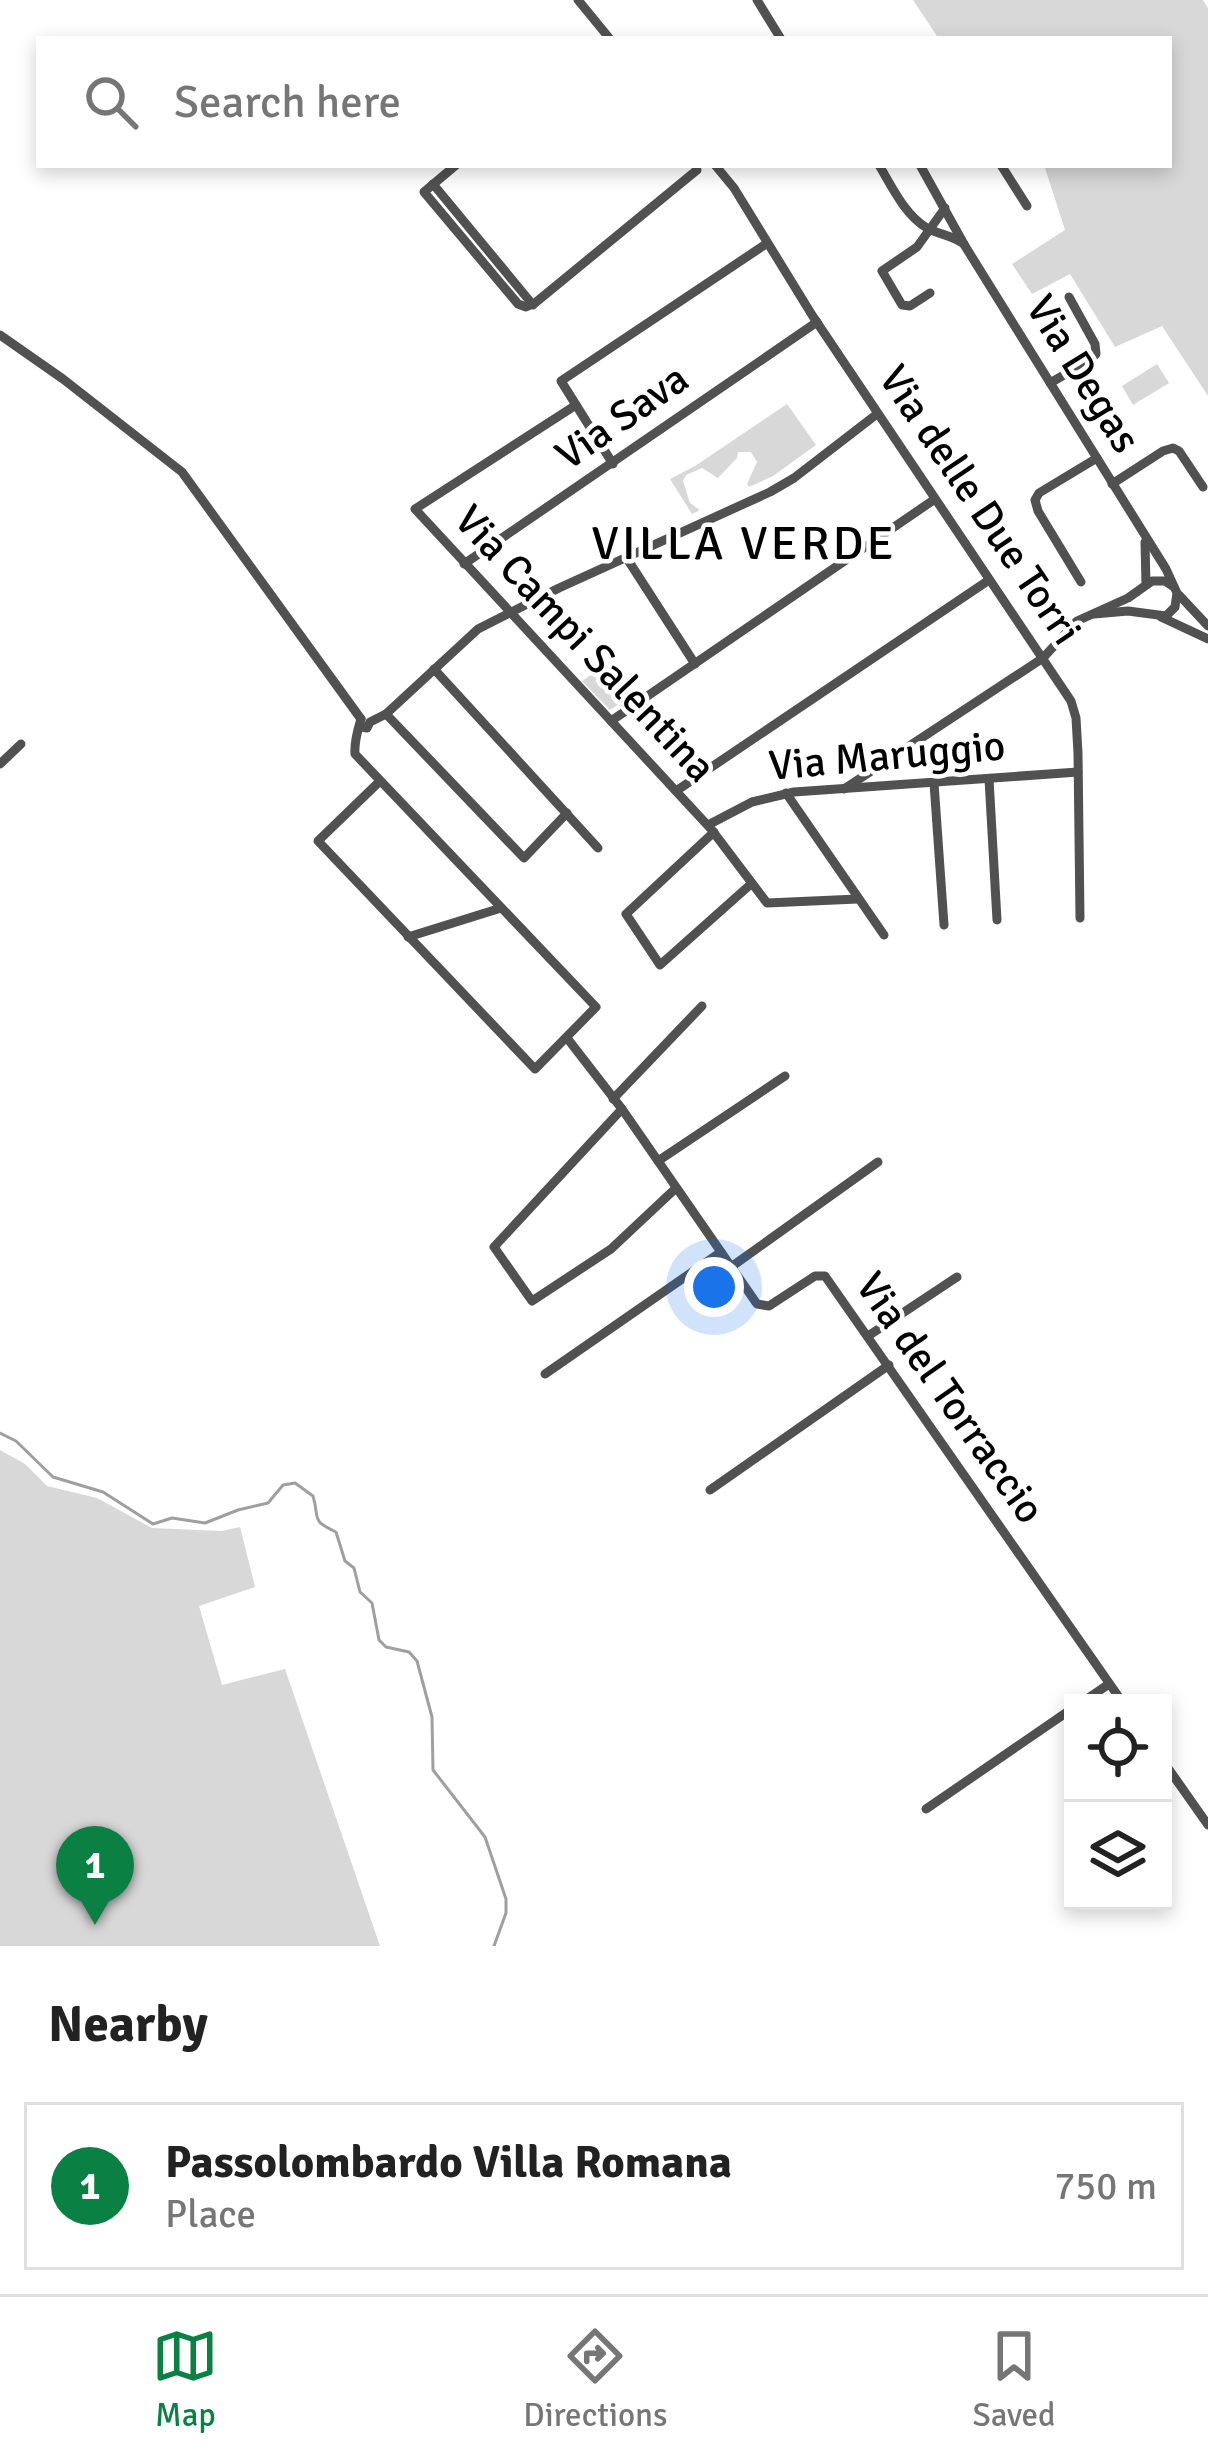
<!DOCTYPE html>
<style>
:root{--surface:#fff;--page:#f2f2f2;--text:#222;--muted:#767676;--line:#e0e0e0;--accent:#0b8043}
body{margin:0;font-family:Signika,sans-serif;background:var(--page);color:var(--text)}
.controls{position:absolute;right:36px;bottom:36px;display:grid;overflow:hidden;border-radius:0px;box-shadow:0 6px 18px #0003}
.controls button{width:108px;height:108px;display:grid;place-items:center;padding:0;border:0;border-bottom:3px solid var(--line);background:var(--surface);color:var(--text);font:60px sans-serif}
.you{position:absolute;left:714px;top:1287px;width:42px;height:42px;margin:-30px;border:9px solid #fff;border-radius:50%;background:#1a73e8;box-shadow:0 0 0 18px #1a73e833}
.badge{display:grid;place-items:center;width:78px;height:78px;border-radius:50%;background:var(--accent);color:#fff;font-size:39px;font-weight:700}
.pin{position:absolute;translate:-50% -99px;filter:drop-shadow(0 3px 6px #0008)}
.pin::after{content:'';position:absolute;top:63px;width:42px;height:36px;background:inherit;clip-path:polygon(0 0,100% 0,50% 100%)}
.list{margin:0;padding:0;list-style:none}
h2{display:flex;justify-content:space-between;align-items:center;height:156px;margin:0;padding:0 48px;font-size:51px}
h2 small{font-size:39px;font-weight:400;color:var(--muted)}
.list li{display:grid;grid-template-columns:78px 1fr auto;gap:36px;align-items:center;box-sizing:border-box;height:168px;margin:0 24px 24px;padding:0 24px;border:3px solid var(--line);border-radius:0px}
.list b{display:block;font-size:45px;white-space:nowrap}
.list p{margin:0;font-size:39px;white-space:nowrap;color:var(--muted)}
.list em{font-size:39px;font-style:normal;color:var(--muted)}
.icon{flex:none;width:66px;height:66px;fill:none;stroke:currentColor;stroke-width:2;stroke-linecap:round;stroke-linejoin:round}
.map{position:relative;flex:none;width:1208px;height:1946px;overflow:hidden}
.search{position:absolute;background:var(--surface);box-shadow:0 6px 18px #0003;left:36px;right:36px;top:36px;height:132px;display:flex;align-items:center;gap:30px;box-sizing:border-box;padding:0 42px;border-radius:0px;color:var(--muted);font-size:45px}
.sheet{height:348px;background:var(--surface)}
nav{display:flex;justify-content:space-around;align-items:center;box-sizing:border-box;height:168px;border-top:3px solid var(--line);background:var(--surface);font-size:33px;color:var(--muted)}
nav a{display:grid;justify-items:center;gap:6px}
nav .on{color:var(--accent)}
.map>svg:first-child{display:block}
.green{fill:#d8d8d8}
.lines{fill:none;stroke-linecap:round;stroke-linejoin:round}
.stream{stroke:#9f9f9f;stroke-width:3}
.street{stroke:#515151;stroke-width:9}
.labels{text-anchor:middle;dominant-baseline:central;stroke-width:9;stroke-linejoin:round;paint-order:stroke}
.street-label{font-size:42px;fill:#000;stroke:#fff}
.quarter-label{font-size:48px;letter-spacing:3px;fill:#000;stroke:#fff}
</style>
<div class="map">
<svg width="1208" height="1946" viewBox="0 0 1208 1946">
<rect width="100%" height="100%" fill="#fff"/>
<!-- green -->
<g class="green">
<polygon points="913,0 1203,0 1208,8 1208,396 1162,326 1115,347 1070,274 1032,294 1012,264 1065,230 1044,165 1169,165 1169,39 939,39"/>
<polygon points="1157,364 1169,383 1133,405 1122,386"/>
<polygon points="787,404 816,445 773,476 749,487 747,484 757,462 751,452 738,452 737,458 718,478 702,468 686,475 683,481 690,503 700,510 692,514 670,479 695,466"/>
<polygon points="611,661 634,694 610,710 582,681"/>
<polygon points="0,1450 25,1464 47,1486 97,1498 152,1528 222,1531 240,1527 255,1587 199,1606 222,1685 285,1669 380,1946 0,1946"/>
</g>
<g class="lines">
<!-- stream -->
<path class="stream" d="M0,1433L16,1441L53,1477L103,1492L153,1524L172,1518L205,1523L238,1510L268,1503L283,1485L295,1483L313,1496C320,1519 310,1520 336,1532L345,1561L354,1568L360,1592L372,1603L379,1640L386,1647L409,1652L417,1661L432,1717L433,1770L485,1837L506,1899V1913L494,1946"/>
<!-- street -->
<g class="street">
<polyline points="578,0 610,39"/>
<polyline points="757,0 781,39"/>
<polyline points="456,165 424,192 518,304 526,307 535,303 697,170"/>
<polyline points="715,165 734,188 812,315 1071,701 1076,718 1078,753 1080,918"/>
<path d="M879,165C892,187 905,215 927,228C940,235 952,235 964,244"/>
<polyline points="920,165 965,246 1166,569 1177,593 1175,607 1166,616 1128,611 1094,614"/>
<polyline points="1001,165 1027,206"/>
<polyline points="433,184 533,305"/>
<polyline points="930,293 910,306 902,305 882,271 917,247 945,208"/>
<polyline points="0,335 63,379 182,472 361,719"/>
<polyline points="1050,383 1090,360 1096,354 1095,344 1069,297"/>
<polyline points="576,405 415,509 711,829 767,903 858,899"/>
<polyline points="613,464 561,381 766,244"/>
<polyline points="1112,484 1163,451 1173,448 1179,451 1203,487"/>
<polyline points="1145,542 1146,585"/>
<polyline points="626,557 695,664"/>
<polyline points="464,564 817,322"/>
<polyline points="1081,582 1038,511 1035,500 1039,493 1097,458"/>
<polyline points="1179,595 1208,626"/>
<polyline points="1161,617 1208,639"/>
<polyline points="434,669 598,848"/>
<polyline points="386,714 524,858 567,813"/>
<path d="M361,719C358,729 354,741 355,754L596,1007L535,1069L318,841L380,781"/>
<polyline points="611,721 935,499"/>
<polyline points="361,727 367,728 370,722 386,714 478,629 559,588 770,492 794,478 877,414"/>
<polyline points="0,764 21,744"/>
<polyline points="989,779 997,920"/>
<polyline points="934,783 944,925"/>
<polyline points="844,789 1043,658 1077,621 1128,598 1152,581 1165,581 1174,587"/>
<polyline points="676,791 989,580"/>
<polyline points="786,793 884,935"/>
<polyline points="708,825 752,802 794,792 1078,772"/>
<polyline points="714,832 626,914 660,965 751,884"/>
<polyline points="408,937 501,908"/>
<polyline points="567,1038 622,1109 757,1304 769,1306 815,1276 825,1276 1123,1703"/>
<polyline points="613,1099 702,1006"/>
<polyline points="622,1109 494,1247 532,1301 611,1249 676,1188"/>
<polyline points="658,1161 785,1076"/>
<polyline points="731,1267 878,1162"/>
<polyline points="868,1336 957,1277"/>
<polyline points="545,1374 721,1252"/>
<polyline points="710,1490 889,1365"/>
<polyline points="1081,1703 1109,1684"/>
<polyline points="1163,1761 1208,1825"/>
<polyline points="926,1809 1073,1708"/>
</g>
</g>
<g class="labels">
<!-- street labels -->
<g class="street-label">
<text transform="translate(1083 374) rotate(58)">Via Degas</text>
<text transform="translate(622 417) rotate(-35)">Via Sava</text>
<text transform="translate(980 505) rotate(56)">Via delle Due Torri</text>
<text transform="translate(585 644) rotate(47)">Via Campi Salentina</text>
<text transform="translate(887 756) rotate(-5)">Via Maruggio</text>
<text transform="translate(950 1398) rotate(55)">Via del Torraccio</text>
</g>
<!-- quarter labels -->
<g class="quarter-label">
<text x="744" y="543">VILLA VERDE</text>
</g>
</g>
</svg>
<div class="controls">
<button><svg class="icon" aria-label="locate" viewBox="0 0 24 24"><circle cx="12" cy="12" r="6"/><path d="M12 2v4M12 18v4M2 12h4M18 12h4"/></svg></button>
<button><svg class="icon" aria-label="layers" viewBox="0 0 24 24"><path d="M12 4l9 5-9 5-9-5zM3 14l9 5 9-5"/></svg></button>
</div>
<div class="you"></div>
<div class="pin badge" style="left:95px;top:1925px">1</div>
<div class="search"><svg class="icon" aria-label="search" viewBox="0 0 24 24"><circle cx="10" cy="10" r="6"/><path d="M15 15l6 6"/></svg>Search here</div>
</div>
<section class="sheet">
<h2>Nearby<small></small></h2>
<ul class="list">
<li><span class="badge">1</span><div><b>Passolombardo Villa Romana</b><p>Place</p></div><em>750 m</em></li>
</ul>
</section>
<nav>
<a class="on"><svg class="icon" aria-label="map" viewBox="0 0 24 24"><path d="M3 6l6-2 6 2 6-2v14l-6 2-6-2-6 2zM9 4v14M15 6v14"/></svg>Map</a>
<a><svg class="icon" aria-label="directions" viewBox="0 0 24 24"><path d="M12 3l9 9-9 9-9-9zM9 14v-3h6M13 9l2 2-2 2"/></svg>Directions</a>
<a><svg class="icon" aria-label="saved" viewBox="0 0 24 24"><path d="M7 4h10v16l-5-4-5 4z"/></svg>Saved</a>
</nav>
